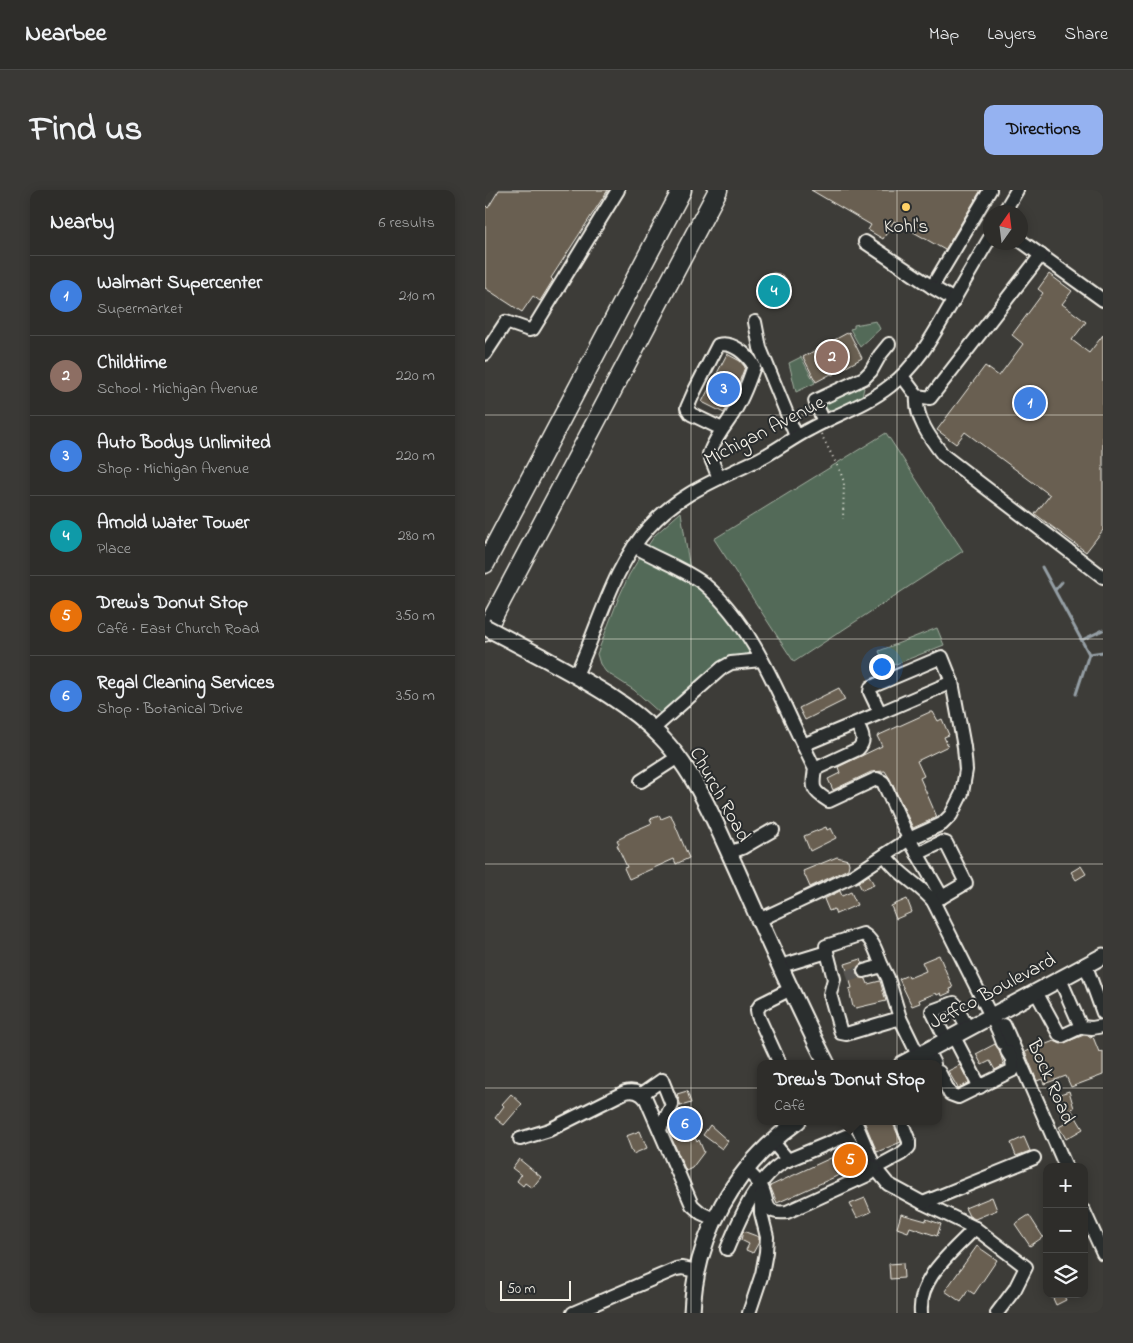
<!DOCTYPE html>
<meta charset="utf-8">
<style>
:root{--surface:#2e2d2a;--page:#3a3936;--text:#f1f3f6;--muted:#a7a8a8;--line:#494947;--accent:#95b2f1}
body{margin:0;font-family:"Indie Flower",sans-serif;background:var(--page);color:var(--text)}
.controls{position:absolute;right:15px;bottom:15px;display:grid;overflow:hidden;border-radius:10px;box-shadow:0 2px 12px #0003}
.controls button{width:45px;height:45px;display:grid;place-items:center;padding:0;border:0;border-bottom:1px solid var(--line);background:var(--surface);color:var(--text);font:25px sans-serif}
.compass{position:absolute;left:498px;top:15px;width:45px;height:45px;border-radius:50%;background:var(--surface);box-shadow:0 2px 12px #0003;rotate:14deg}
.scale{position:absolute;left:15px;bottom:12px;width:71px;box-sizing:border-box;padding-left:5px;border:2px solid #f4f1e8;border-top:0;font-size:14px;line-height:18px;white-space:nowrap;color:#f4f1e8;-webkit-text-stroke:4px #2a2d2e;paint-order:stroke}
.you{position:absolute;left:396px;top:476px;width:18px;height:18px;margin:-12px;border:4px solid #fff;border-radius:50%;background:#1a73e8;box-shadow:0 0 0 8px #1a73e833}
.badge{display:grid;place-items:center;width:32px;height:32px;border-radius:50%;background:var(--accent);color:#fff;font-size:16px;font-weight:700}
.pin{position:absolute;translate:-50% -50%;border:2px solid #fff;box-shadow:0 1px 5px #0006}
.popup{position:absolute;left:272px;top:870px;width:185px;height:65px;box-sizing:border-box;display:grid;place-content:center;border-radius:10px;background:var(--surface);filter:drop-shadow(0 1px 4px #0005);font-size:16px;white-space:nowrap;color:var(--muted)}
.popup b{font-size:19px;color:var(--text)}
.popup::after{content:'';position:absolute;left:50%;top:100%;margin-left:-10px;border:10px solid transparent;border-top-color:var(--surface)}
.list{margin:0;padding:0;list-style:none}
h2{display:flex;justify-content:space-between;align-items:center;height:65px;margin:0;padding:0 20px;font-size:21px}
h2 small{font-size:16px;font-weight:400;color:var(--muted)}
.list li{display:grid;grid-template-columns:32px 1fr auto;gap:15px;align-items:center;box-sizing:border-box;height:80px;padding:0 20px;border-top:1px solid var(--line)}
.list b{display:block;font-size:19px;white-space:nowrap}
.list p{margin:0;font-size:16px;white-space:nowrap;color:var(--muted)}
.list em{font-size:16px;font-style:normal;color:var(--muted)}
.icon{flex:none;width:28px;height:28px;fill:none;stroke:currentColor;stroke-width:2;stroke-linecap:round;stroke-linejoin:round}
.map{position:relative;flex:none;width:618px;height:1123px;overflow:hidden;border-radius:10px}
header{display:flex;align-items:center;gap:30px;box-sizing:border-box;height:70px;padding:0 25px;background:var(--surface);border-bottom:1px solid var(--line)}
header strong{font-size:24px}
nav{display:flex;gap:28px;margin-inline-start:auto;font-size:18px}
.intro{display:flex;align-items:center;justify-content:space-between;box-sizing:border-box;height:120px;padding:0 30px}
h1{margin:0;font-size:35px}
.button{padding:12px 22px;border-radius:10px;background:var(--accent);color:#111;font-size:18px;font-weight:700}
main{display:flex;gap:30px;padding:0 30px}
aside{flex:1;background:var(--surface);border-radius:10px;box-shadow:0 2px 12px #0003}
.map>svg:first-child{display:block}
.green{fill:#526b58;stroke:#a3aea0}
.lines{fill:none;stroke-linecap:round;stroke-linejoin:round}
.stream{stroke:#949ea4;stroke-width:3}
.building{fill:#695f51;stroke:#f4f1e8}
.minor-tunnel{stroke:#585752;stroke-width:12;stroke-dasharray:12 6;stroke-linecap:butt}
.minor-casing{stroke:#f4f1e8;stroke-width:16}
.major-casing{stroke:#f4f1e8;stroke-width:19}
.highway-casing{stroke:#f4f1e8;stroke-width:21}
.path{stroke:#f4f1e8;stroke-width:2;stroke-dasharray:1 4;stroke-linecap:butt}
.minor{stroke:#2a2d2e;stroke-width:12}
.major{stroke:#2a2d2e;stroke-width:15}
.highway{stroke:#2a2d2e;stroke-width:18}
.major-bridge-casing{stroke:#f4f1e8;stroke-width:19;stroke-linecap:butt}
.major-bridge{stroke:#2a2d2e;stroke-width:15}
.grid{fill:none;stroke:#f4f1e8;stroke-width:1;stroke-opacity:0.55}
.poi-dot{fill:#ffd166;stroke:#2a2d2e;stroke-width:2}
.labels{text-anchor:middle;dominant-baseline:central;stroke-width:4;stroke-linejoin:round;paint-order:stroke}
.poi-label{font-size:20px;fill:#f4f1e8;stroke:#2a2d2e}
.street-label{font-size:20px;fill:#f4f1e8;stroke:#2a2d2e}
</style>
<header>
<strong>Nearbee</strong>
<nav><a>Map</a><a>Layers</a><a>Share</a></nav>
</header>
<div class="intro"><h1>Find us</h1><a class="button">Directions</a></div>
<main>
<aside>
<h2>Nearby<small>6 results</small></h2>
<ul class="list">
<li><span class="badge" style="background:#3f7fe0">1</span><div><b>Walmart Supercenter</b><p>Supermarket</p></div><em>210 m</em></li>
<li><span class="badge" style="background:#8d6e63">2</span><div><b>Childtime</b><p>School · Michigan Avenue</p></div><em>220 m</em></li>
<li><span class="badge" style="background:#3f7fe0">3</span><div><b>Auto Bodys Unlimited</b><p>Shop · Michigan Avenue</p></div><em>220 m</em></li>
<li><span class="badge" style="background:#0f9aa8">4</span><div><b>Arnold Water Tower</b><p>Place</p></div><em>280 m</em></li>
<li><span class="badge" style="background:#e8710a">5</span><div><b>Drew's Donut Stop</b><p>Café · East Church Road</p></div><em>350 m</em></li>
<li><span class="badge" style="background:#3f7fe0">6</span><div><b>Regal Cleaning Services</b><p>Shop · Botanical Drive</p></div><em>350 m</em></li>
</ul>
</aside>
<div class="map">
<svg width="618" height="1123" viewBox="0 0 618 1123">
<rect width="100%" height="100%" fill="#3d3c38"/>
<filter id="ink" filterUnits="userSpaceOnUse"><feTurbulence type="fractalNoise" baseFrequency=".02" numOctaves="2"/><feDisplacementMap in="SourceGraphic" scale="10" xChannelSelector="R" yChannelSelector="G"/><feConvolveMatrix kernelMatrix="1 2 1 2 8 2 1 2 1" color-interpolation-filters="sRGB"/></filter>
<g filter="url(#ink)">
<!-- green -->
<g class="green">
<polygon points="391,131 395,139 375,157 365,139 369,138 369,135"/>
<polygon points="316,167 330,193 311,202 304,173"/>
<polygon points="376,196 379,198 377,206 350,219 343,220 339,217 340,213"/>
<polygon points="401,243 478,361 309,472 229,349"/>
<polygon points="196,322 205,380 162,357 170,345"/>
<path d="M155,367C168,372 204,388 214,396C234,412 257,443 267,467L176,524L149,500L121,482L115,474L112,464L134,407L144,385Z"/>
<polygon points="452,438 459,455 401,478 394,461"/>
</g>
<g class="lines">
<!-- stream -->
<g class="stream">
<polyline points="557,377 604,464 591,504"/>
<polyline points="570,400 577,392"/>
<polyline points="597,450 618,440"/>
<polyline points="604,464 618,462"/>
</g>
</g>
<!-- building -->
<g class="building">
<polygon points="14,0 123,0 66,88 68,90 55,111 48,106 37,122 0,98 0,15 3,18"/>
<polygon points="326,0 496,0 460,60 409,31 398,49 383,40 386,35"/>
<circle cx="289" cy="99" r="16"/>
<polygon points="564,84 587,101 577,114 601,132 587,150 604,163 618,145 618,340 601,362 550,324 565,305 480,242 471,254 452,240 500,176 514,186 538,154 527,145 558,103 553,99"/>
<polygon points="364,142 377,168 347,185 346,184 331,192 318,167"/>
<polygon points="242,164 255,171 260,177 251,200 239,223 217,212"/>
<polygon points="354,498 360,510 320,530 314,518"/>
<polygon points="445,522 448,522 453,531 457,529 464,545 459,547 463,556 432,571 439,586 435,588 452,627 428,638 405,589 400,581 386,582 348,600 343,589 355,583 353,577 397,556 392,546"/>
<polygon points="186,625 204,668 191,674 189,669 144,689 139,678 142,677 132,655 134,654 132,650 140,646 140,645 167,633 165,629 174,626 176,629"/>
<polygon points="341,637 342,640 346,638 351,648 325,661 319,646"/>
<polygon points="352,667 363,670 364,674 363,679 325,697 318,681"/>
<polygon points="596,676 601,684 591,690 586,682"/>
<polygon points="384,685 389,695 377,700 373,692"/>
<polygon points="355,701 357,706 366,702 372,715 351,724 349,719 344,721 339,709"/>
<polygon points="422,709 427,722 411,729 406,716"/>
<polygon points="454,765 468,798 465,799 466,802 457,806 456,803 452,805 451,803 434,810 435,813 427,816 414,789 423,785 424,788 441,781 437,772"/>
<polygon points="376,769 377,773 371,779 373,786 381,789 383,794 395,791 401,811 371,818 368,817 364,799 367,798 360,774"/>
<polygon points="599,845 604,846 605,848 608,847 614,862 618,861 618,885 586,897 581,886 559,894 557,889 552,891 540,862 569,851 576,854"/>
<polygon points="510,854 514,860 519,875 510,880 505,871 497,875 491,864"/>
<polygon points="475,875 484,893 473,898 463,881"/>
<polygon points="202,901 206,913 196,916 192,904"/>
<polygon points="584,901 589,918 586,919 598,939 581,949 574,937 581,933 572,905"/>
<polygon points="26,904 37,914 19,935 10,928 19,916 17,914"/>
<polygon points="201,927 212,952 214,950 219,962 207,978 201,981 183,940 187,933"/>
<polygon points="379,931 407,931 416,952 392,962"/>
<polygon points="225,935 243,951 237,959 218,945"/>
<polygon points="155,941 162,958 148,964 141,946"/>
<polygon points="539,947 545,961 531,966 526,953"/>
<polygon points="361,961 372,977 292,1013 285,996"/>
<polygon points="34,969 56,987 47,998 40,993 38,996 32,991 36,985 27,978"/>
<polygon points="507,1007 512,1020 490,1029 484,1026 480,1018"/>
<polygon points="380,1008 386,1022 372,1028 365,1014"/>
<polygon points="416,1024 441,1031 441,1029 456,1034 452,1046 425,1037 423,1042 412,1038"/>
<polygon points="544,1025 558,1047 545,1056 530,1034"/>
<polygon points="258,1041 274,1047 274,1052 268,1063 261,1060 264,1054 256,1050"/>
<polygon points="492,1056 512,1070 489,1104 483,1100 476,1112 460,1101"/>
<polygon points="418,1073 419,1088 405,1089 404,1074"/>
<polygon points="566,1104 578,1104 581,1110 571,1115"/>
</g>
<g class="lines">
<!-- minor-tunnel -->
<polyline class="minor-tunnel" points="362,786 379,781"/>
<defs>
<g id="minor">
<polyline points="519,22 532,0"/>
<polyline points="536,51 618,110"/>
<polyline points="380,52 447,97 505,0"/>
<polyline points="447,97 469,110"/>
<polyline points="270,132 275,158 311,246"/>
<polyline points="0,164 21,132 44,140 48,139 133,0"/>
<polyline points="417,186 432,206 445,208 556,65"/>
<path d="M432,206C430,228 445,248 458,265L618,387"/>
<polyline points="339,232 330,211 379,188 386,181 395,165 404,154"/>
<path d="M234,288L224,264C229,251 236,241 244,230C255,214 263,194 269,176C262,164 247,151 233,155L209,202L202,218L206,224L237,239"/>
<path d="M149,356C169,368 202,380 219,394C273,439 298,518 330,579C327,598 327,601 344,611L389,590L392,589L398,592L424,649L457,707L448,711"/>
<path d="M91,485C114,436 127,378 164,337C192,305 229,291 266,273C287,264 305,249 325,239C352,224 381,215 405,196C434,174 450,142 468,111C480,90 493,68 506,46"/>
<polyline points="395,523 467,492"/>
<polyline points="168,539 237,478 246,473 276,470"/>
<path d="M330,579L373,559C382,550 376,543 372,534"/>
<polyline points="156,591 193,567"/>
<polyline points="244,663 257,658 288,640"/>
<polyline points="432,664 457,652 461,653 481,693 457,707"/>
<path d="M400,665C412,684 434,694 448,711L513,840L518,853"/>
<polyline points="274,730 368,686 424,649 457,634 466,625 477,603 481,580 479,557 467,492 457,467 386,497 385,502 395,523 318,555"/>
<path d="M342,762L341,756L378,744C389,750 392,765 397,776"/>
<polyline points="296,776 342,762 349,789 345,804 356,843 361,844 415,828"/>
<polyline points="601,776 618,823"/>
<polyline points="379,781 397,776 403,788 415,828 433,865"/>
<polyline points="551,802 574,844 577,846 596,837 575,789"/>
<polyline points="519,835 581,977"/>
<polyline points="596,837 607,838 618,836"/>
<polyline points="469,847 495,897"/>
<polyline points="461,850 447,821 469,813 483,838"/>
<polyline points="442,860 449,874"/>
<polyline points="295,874 273,826 272,820 276,814 306,799"/>
<polyline points="454,882 465,904 473,907 528,880 527,869 522,861"/>
<polyline points="157,904 177,890 187,915 175,939"/>
<polyline points="370,931 390,978 403,994 438,1013 490,1038 541,1077 530,1099 512,1123"/>
<path d="M35,949L64,940L140,902C149,900 155,902 161,909L207,1015L216,1023L229,1029"/>
<polyline points="390,978 416,964 424,957 424,951 416,931"/>
<path d="M261,979C265,984 271,989 275,994C285,1010 276,1025 302,1022L385,984L390,978L378,972L361,946L303,970"/>
<polyline points="438,1013 549,968"/>
<polyline points="599,1021 618,1063"/>
<path d="M242,1059C254,1030 273,983 303,970L287,951"/>
<polyline points="88,1123 191,1079 197,1078 212,1081"/>
<polyline points="264,1123 277,1084 281,1062 282,1047 276,1023 276,1005"/>
<path d="M436,1123C433,1087 468,1062 490,1038"/>
</g>
<g id="major">
<path d="M57,467C99,490 142,512 176,547C211,583 230,632 251,678C280,743 309,810 342,874"/>
<polyline points="417,874 618,766"/>
<path d="M207,1123C210,1045 250,976 313,931"/>
</g>
<g id="highway">
<polyline points="0,374 197,0"/>
<polyline points="0,442 233,0"/>
</g>
</defs>
<!-- minor casing -->
<use href="#minor" class="minor-casing"/>
<!-- major casing -->
<use href="#major" class="major-casing"/>
<!-- highway casing -->
<use href="#highway" class="highway-casing"/>
<!-- path -->
<polyline class="path" points="336,244 355,281 359,292 358,329"/>
<!-- minor -->
<use href="#minor" class="minor"/>
<!-- major -->
<use href="#major" class="major"/>
<!-- highway -->
<use href="#highway" class="highway"/>
<defs>
<polyline id="major-bridge" points="0,437 57,467"/>
</defs>
<!-- major-bridge casing -->
<use href="#major-bridge" class="major-bridge-casing"/>
<!-- major-bridge -->
<use href="#major-bridge" class="major-bridge"/>
</g>
</g>
<!-- grid -->
<path class="grid" d="M206,0V1123M412,0V1123M0,225H618M0,449H618M0,674H618M0,898H618"/>
<!-- markers -->
<circle class="poi-dot" cx="421" cy="17" r="5"/>
<g class="labels">
<!-- poi labels -->
<g class="poi-label">
<text x="421" y="37">Kohl's</text>
</g>
<!-- street labels -->
<g class="street-label">
<text transform="translate(280 242) rotate(-27)">Michigan Avenue</text>
<text transform="translate(234 605) rotate(61)">Church Road</text>
<text transform="translate(508 802) rotate(-28)">Jeffco Boulevard</text>
<text transform="translate(565 892) rotate(66)">Bock Road</text>
</g>
</g>
</svg>
<div class="controls">
<button>+</button>
<button>−</button>
<button><svg class="icon" aria-label="layers" viewBox="0 0 24 24"><path d="M12 4l9 5-9 5-9-5zM3 14l9 5 9-5"/></svg></button>
</div>
<svg class="compass" viewBox="-18 -18 36 36"><path d="M0-13l5 13h-10z" fill="#e53935"/><path d="M0 13l5-13h-10z" fill="#a7a8a8"/></svg>
<div class="scale">50 m</div>
<div class="you"></div>
<div class="pin badge" style="left:545px;top:213px;background:#3f7fe0">1</div>
<div class="pin badge" style="left:347px;top:167px;background:#8d6e63">2</div>
<div class="pin badge" style="left:239px;top:199px;background:#3f7fe0">3</div>
<div class="pin badge" style="left:289px;top:101px;background:#0f9aa8">4</div>
<div class="pin badge" style="left:365px;top:970px;background:#e8710a">5</div>
<div class="popup"><b>Drew's Donut Stop</b>Café</div>
<div class="pin badge" style="left:200px;top:934px;background:#3f7fe0">6</div>
</div>
</main>
